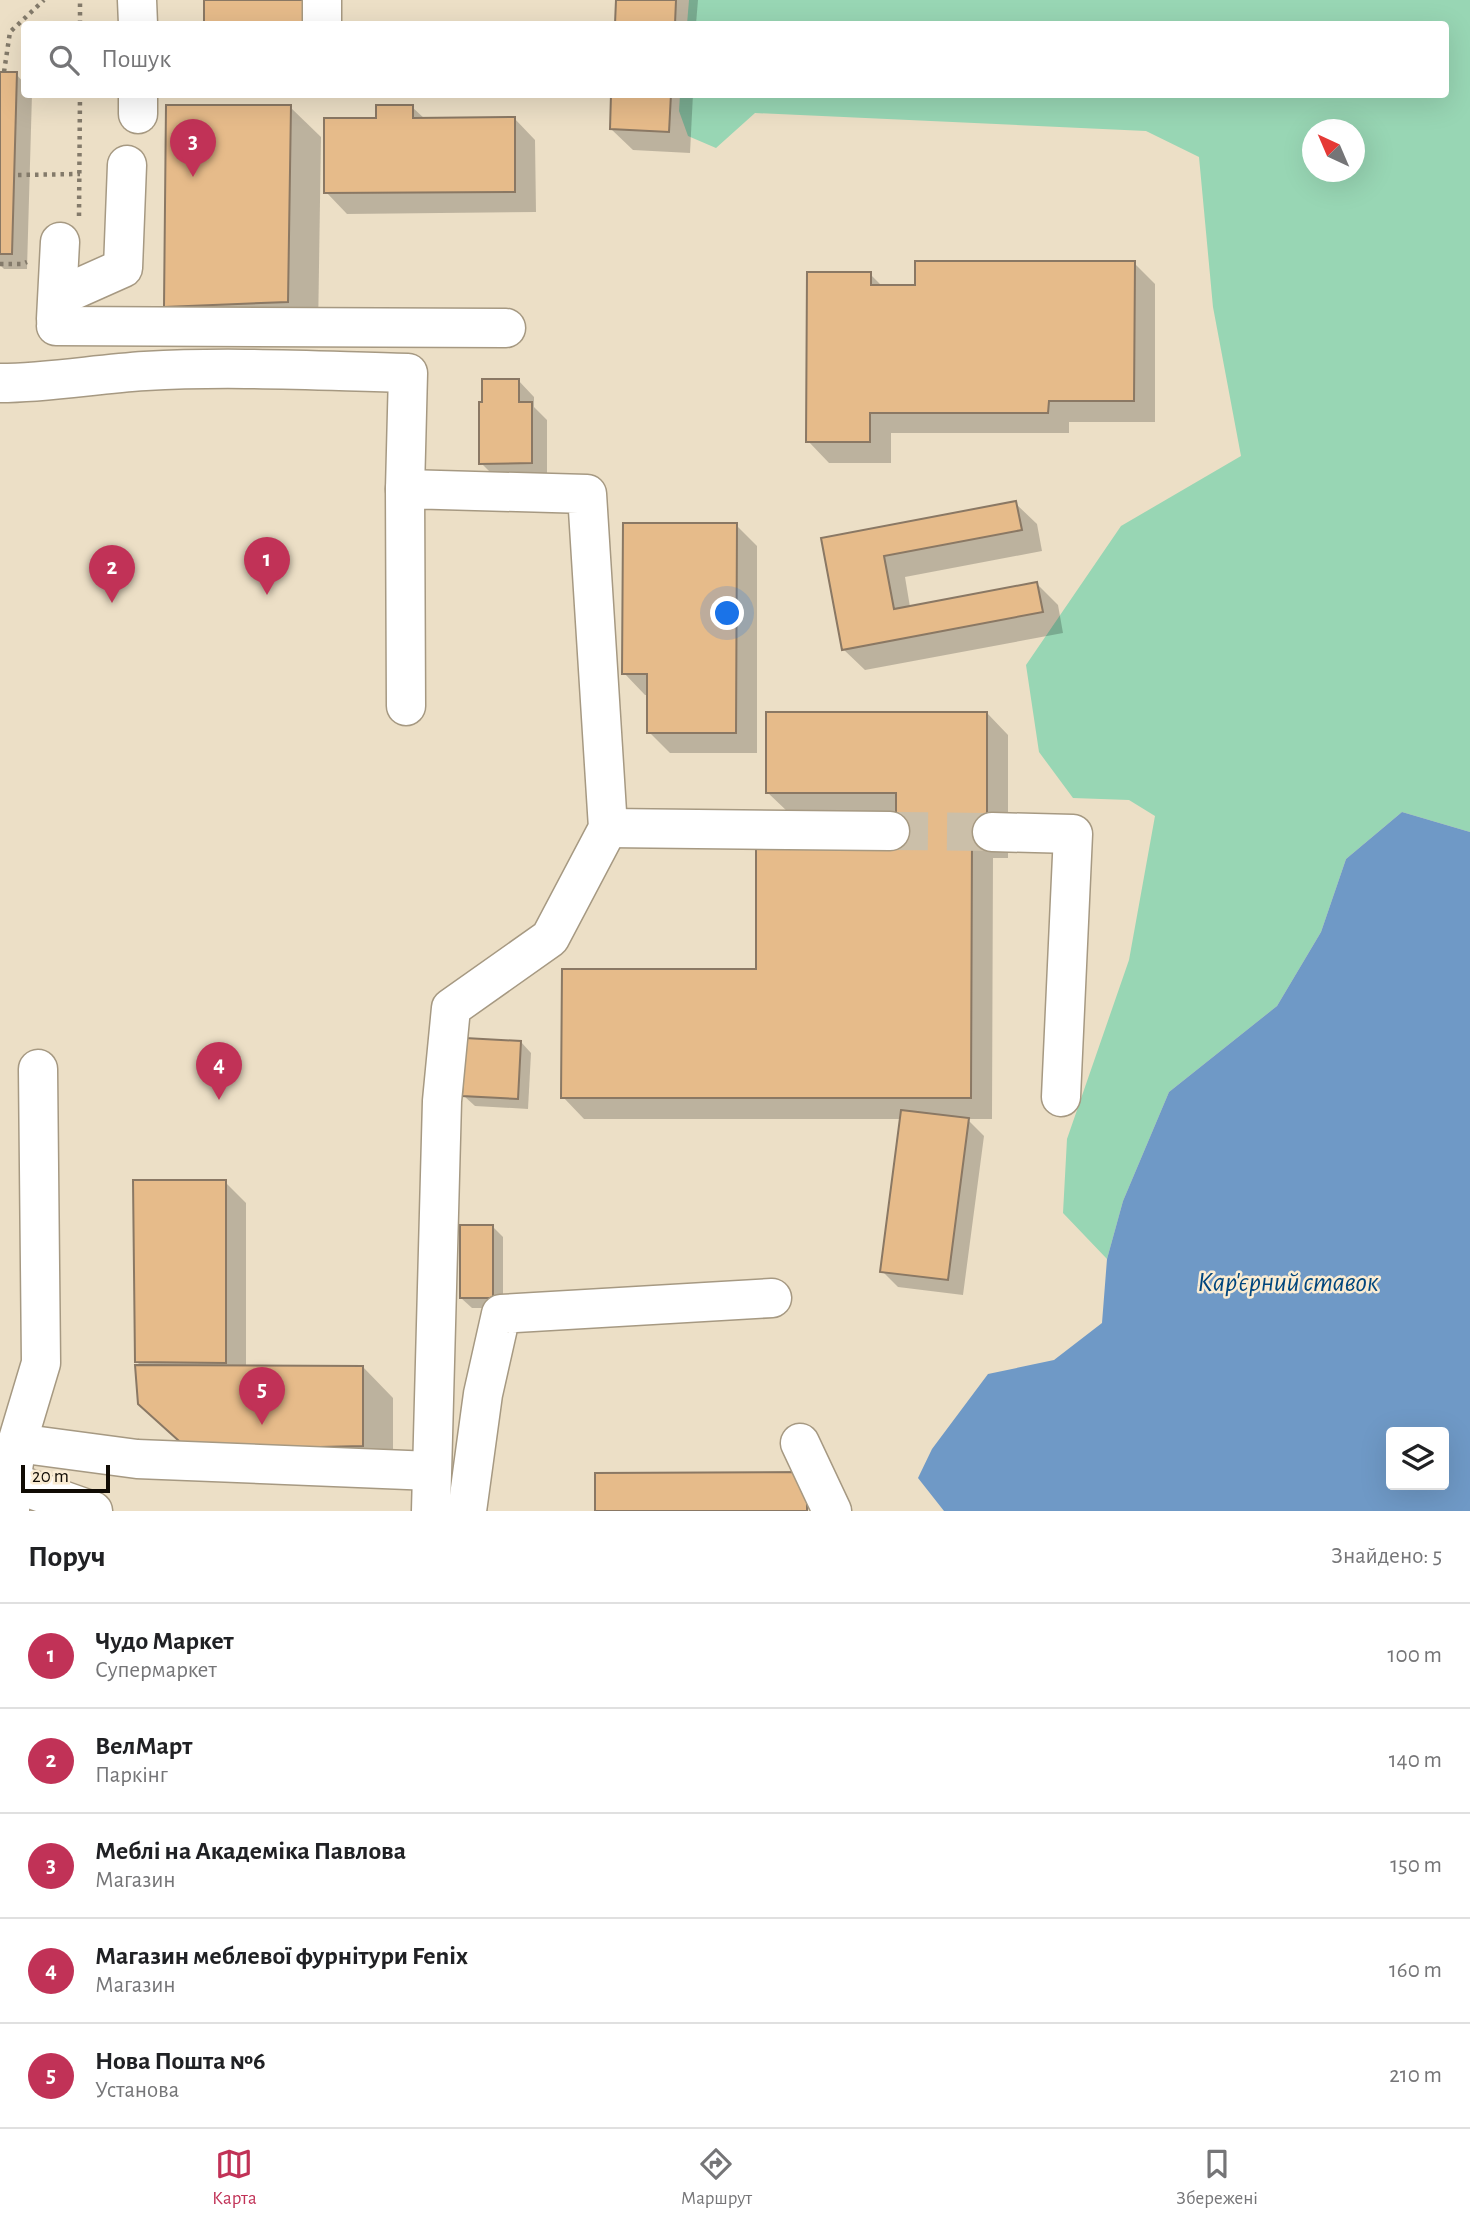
<!DOCTYPE html>
<html lang="uk">
<meta charset="utf-8">
<style>
:root{--surface:#fff;--page:#f6f6f6;--text:#202124;--muted:#757577;--line:#e0e0e0;--accent:#c13257}
body{margin:0;font-family:"Alegreya Sans",sans-serif;background:var(--page);color:var(--text)}
.controls{position:absolute;right:21px;bottom:21px;display:grid;overflow:hidden;border-radius:7px;box-shadow:0 7px 28px #0002}
.controls button{width:63px;height:63px;display:grid;place-items:center;padding:0;border:0;border-bottom:2px solid var(--line);background:var(--surface);color:var(--text);font:35px sans-serif}
.compass{position:absolute;left:1302px;top:119px;width:63px;height:63px;border-radius:50%;background:var(--surface);box-shadow:0 7px 28px #0002;rotate:316deg}
.scale{position:absolute;left:21px;bottom:18px;width:89px;box-sizing:border-box;padding-left:7px;border:4px solid #100b04;border-top:0;font-size:19px;line-height:24px;white-space:nowrap;color:#100b04;-webkit-text-stroke:5px #faecd3;paint-order:stroke}
.you{position:absolute;left:728px;top:614px;width:24px;height:24px;margin:-18px;border:5px solid #fff;border-radius:50%;background:#1a73e8;box-shadow:0 0 0 10px #1a73e833}
.badge{display:grid;place-items:center;width:46px;height:46px;border-radius:50%;background:var(--accent);color:#fff;font-size:23px;font-weight:700}
.pin{position:absolute;translate:-50% -58px;filter:drop-shadow(0 2px 4px #0008)}
.pin::after{content:'';position:absolute;top:37px;width:24px;height:21px;background:inherit;clip-path:polygon(0 0,100% 0,50% 100%)}
.list{margin:0;padding:0;list-style:none}
h2{display:flex;justify-content:space-between;align-items:center;height:91px;margin:0;padding:0 28px;font-size:30px}
h2 small{font-size:23px;font-weight:400;color:var(--muted)}
.list li{display:grid;grid-template-columns:46px 1fr auto;gap:21px;align-items:center;box-sizing:border-box;height:105px;padding:0 28px;border-top:2px solid var(--line)}
.list b{display:block;font-size:26px;white-space:nowrap}
.list p{margin:0;font-size:23px;white-space:nowrap;color:var(--muted)}
.list em{font-size:23px;font-style:normal;color:var(--muted)}
.icon{flex:none;width:38px;height:38px;fill:none;stroke:currentColor;stroke-width:2;stroke-linecap:round;stroke-linejoin:round}
.map{position:relative;flex:none;width:1470px;height:1511px;overflow:hidden}
.search{position:absolute;background:var(--surface);box-shadow:0 7px 28px #0002;left:21px;right:21px;top:21px;height:77px;display:flex;align-items:center;gap:18px;box-sizing:border-box;padding:0 24px;border-radius:7px;color:var(--muted);font-size:26px}
.sheet{height:616px;background:var(--surface)}
nav{display:flex;justify-content:space-around;align-items:center;box-sizing:border-box;height:98px;border-top:2px solid var(--line);background:var(--surface);font-size:19px;color:var(--muted)}
nav a{display:grid;justify-items:center;gap:4px}
nav .on{color:var(--accent)}
.map>svg:first-child{display:block}
.green{fill:#98d6b4;fill-rule:evenodd}
.water{fill:#6f99c6;fill-rule:evenodd}
.shadow{fill:#0003}
.building{fill:#e6bb8a;stroke:#8a7864;stroke-width:2}
.lines{fill:none;stroke-linecap:round;stroke-linejoin:round}
.minor-tunnel{stroke:#cbbfa9;stroke-width:38;stroke-dasharray:38 19;stroke-linecap:butt}
.minor-casing{stroke:#a69982;stroke-width:41}
.path{stroke:#837a6a;stroke-width:4.5;stroke-dasharray:3.5 5;stroke-linecap:butt}
.minor{stroke:#fff;stroke-width:38}
.labels{text-anchor:middle;dominant-baseline:central;stroke-width:5;stroke-linejoin:round;paint-order:stroke}
.water-label{font-size:28px;font-style:italic;fill:#00467d;stroke:#faecd3}
</style>
<div class="map">
<svg width="1470" height="1511" viewBox="0 0 1470 1511">
<rect width="100%" height="100%" fill="#ecdfc6"/>
<!-- green -->
<path class="green" d="M689,0H1470V832L1402,812L1346,859L1321,932L1277,1006L1169,1092L1123,1201L1107,1259L1063,1213L1067,1139L1129,960L1155,816L1129,800L1073,798L1039,752L1026,665L1121,526L1241,456L1213,307L1199,157L1146,131L755,113L716,148L688,136L679,111L680,94H1446V24H687ZM1312,130H1354V172H1312Z"/>
<!-- water -->
<path class="water" d="M1402,812L1470,832V1511H944L918,1478L932,1449L988,1374L1054,1360L1102,1323L1107,1259L1123,1201L1169,1092L1277,1006L1321,932L1346,859ZM1391,1432H1444V1485H1391Z"/>
<!-- shadow -->
<g class="shadow">
<polygon points="206,0 330,24 206,24"/>
<polygon points="618,0 698,0 696,24 617,24"/>
<polygon points="0,73 16,74 24,83 24,94 32,94 27,269 4,269 0,265"/>
<polygon points="613,94 693,94 690,153 633,150 611,129"/>
<polygon points="290,107 321,137 318,332 197,337 166,306"/>
<polygon points="412,107 425,119 514,118 535,140 536,212 347,214 326,192 377,119"/>
<polygon points="1134,263 1155,284 1155,422 1069,422 1069,433 891,433 891,463 829,463 808,441 870,274 882,286 917,286"/>
<polygon points="518,380 534,397 534,407 547,420 547,479 497,479 481,463"/>
<polygon points="1015,503 1037,524 1042,551 905,577 910,607 1037,584 1058,605 1063,633 865,670 843,649 823,539"/>
<polygon points="736,525 757,546 757,753 670,753 649,732 649,695 645,695 624,673"/>
<polygon points="987,713 1008,735 1008,858 993,858 992,1119 967,1119 984,1136 963,1295 898,1287 882,1271 902,1119 584,1119 563,1097 757,970 789,813 767,792"/>
<polygon points="521,1042 531,1053 528,1109 475,1106 464,1096"/>
<polygon points="225,1182 246,1203 246,1367 363,1367 393,1398 393,1476 222,1480 140,1403 142,1367 137,1362"/>
<polygon points="492,1226 503,1237 503,1308 472,1308 461,1298"/>
</g>
<!-- building -->
<g class="building">
<rect x="204" y="0" width="105" height="24"/>
<polygon points="616,0 676,0 675,24 615,24"/>
<polygon points="0,72 17,72 12,254 0,254"/>
<polygon points="611,94 671,94 669,132 610,129"/>
<polygon points="166,105 291,105 288,302 164,307"/>
<polygon points="376,105 413,105 413,118 515,117 515,192 324,193 324,118 376,118"/>
<polygon points="915,261 1135,261 1134,401 1049,401 1048,413 870,413 870,442 806,442 807,272 871,272 871,285 915,285"/>
<polygon points="482,379 519,379 519,402 532,402 532,463 479,464 479,402 482,402"/>
<polygon points="1016,501 1022,530 884,556 894,609 1037,582 1043,612 842,650 821,538"/>
<polygon points="623,523 737,523 736,733 647,733 647,674 622,674"/>
<polygon points="766,712 987,712 987,838 972,838 971,1098 561,1098 562,969 756,969 756,840 896,821 896,793 766,793"/>
<polygon points="465,1038 521,1041 518,1099 462,1096"/>
<polygon points="901,1110 969,1118 948,1280 880,1272"/>
<polygon points="133,1180 226,1180 226,1363 135,1362"/>
<rect x="460" y="1225" width="33" height="73"/>
<polygon points="135,1365 363,1366 363,1446 189,1450 138,1404"/>
<polygon points="807,1472 807,1511 595,1511 595,1473"/>
</g>
<g class="lines">
<!-- minor-tunnel -->
<polyline class="minor-tunnel" points="890,831 992,832"/>
<defs>
<g id="minor">
<polyline points="137,0 138,24"/>
<polyline points="322,24 322,0"/>
<polyline points="138,94 138,114"/>
<polyline points="58,297 123,268 127,165"/>
<polyline points="56,319 60,242"/>
<polyline points="56,326 506,328"/>
<path d="M0,383C48,383 96,374 145,371C232,366 320,371 408,373L405,489"/>
<polyline points="406,706 405,489 587,494 608,828 550,938 451,1008 442,1101 431,1511"/>
<polyline points="608,828 890,831"/>
<polyline points="992,832 1073,834 1061,1097"/>
<polyline points="17,1443 137,1459 432,1471"/>
<polyline points="800,1443 832,1511"/>
<polyline points="0,1480 11,1482 93,1511"/>
<polyline points="10,1511 11,1482 17,1443 41,1363 38,1069"/>
<polyline points="467,1511 483,1394 501,1314 772,1298"/>
</g>
</defs>
<!-- minor casing -->
<use href="#minor" class="minor-casing"/>
<!-- path -->
<g class="path">
<polyline points="80,24 80,0"/>
<polyline points="4,72 10,32 44,0"/>
<polyline points="18,175 80,174"/>
<polyline points="79,216 80,94"/>
<polyline points="0,264 22,264 27,262"/>
</g>
<!-- minor -->
<use href="#minor" class="minor"/>
</g>
<g class="labels">
<!-- water labels -->
<g class="water-label">
<text x="1288" y="1283">Кар'єрний ставок</text>
</g>
</g>
</svg>
<div class="controls">
<button><svg class="icon" aria-label="layers" viewBox="0 0 24 24"><path d="M12 4l9 5-9 5-9-5zM3 14l9 5 9-5"/></svg></button>
</div>
<svg class="compass" viewBox="-18 -18 36 36"><path d="M0-13l5 13h-10z" fill="#e53935"/><path d="M0 13l5-13h-10z" fill="#757577"/></svg>
<div class="scale">20 m</div>
<div class="you"></div>
<div class="pin badge" style="left:267px;top:595px">1</div>
<div class="pin badge" style="left:112px;top:603px">2</div>
<div class="pin badge" style="left:193px;top:177px">3</div>
<div class="pin badge" style="left:219px;top:1100px">4</div>
<div class="pin badge" style="left:262px;top:1425px">5</div>
<div class="search"><svg class="icon" aria-label="search" viewBox="0 0 24 24"><circle cx="10" cy="10" r="6"/><path d="M15 15l6 6"/></svg>Пошук</div>
</div>
<section class="sheet">
<h2>Поруч<small>Знайдено: 5</small></h2>
<ul class="list">
<li><span class="badge">1</span><div><b>Чудо Маркет</b><p>Супермаркет</p></div><em>100 m</em></li>
<li><span class="badge">2</span><div><b>ВелМарт</b><p>Паркінг</p></div><em>140 m</em></li>
<li><span class="badge">3</span><div><b>Меблі на Академіка Павлова</b><p>Магазин</p></div><em>150 m</em></li>
<li><span class="badge">4</span><div><b>Магазин меблевої фурнітури Fenix</b><p>Магазин</p></div><em>160 m</em></li>
<li><span class="badge">5</span><div><b>Нова Пошта №6</b><p>Установа</p></div><em>210 m</em></li>
</ul>
</section>
<nav>
<a class="on"><svg class="icon" aria-label="map" viewBox="0 0 24 24"><path d="M3 6l6-2 6 2 6-2v14l-6 2-6-2-6 2zM9 4v14M15 6v14"/></svg>Карта</a>
<a><svg class="icon" aria-label="directions" viewBox="0 0 24 24"><path d="M12 3l9 9-9 9-9-9zM9 14v-3h6M13 9l2 2-2 2"/></svg>Маршрут</a>
<a><svg class="icon" aria-label="saved" viewBox="0 0 24 24"><path d="M7 4h10v16l-5-4-5 4z"/></svg>Збережені</a>
</nav>
